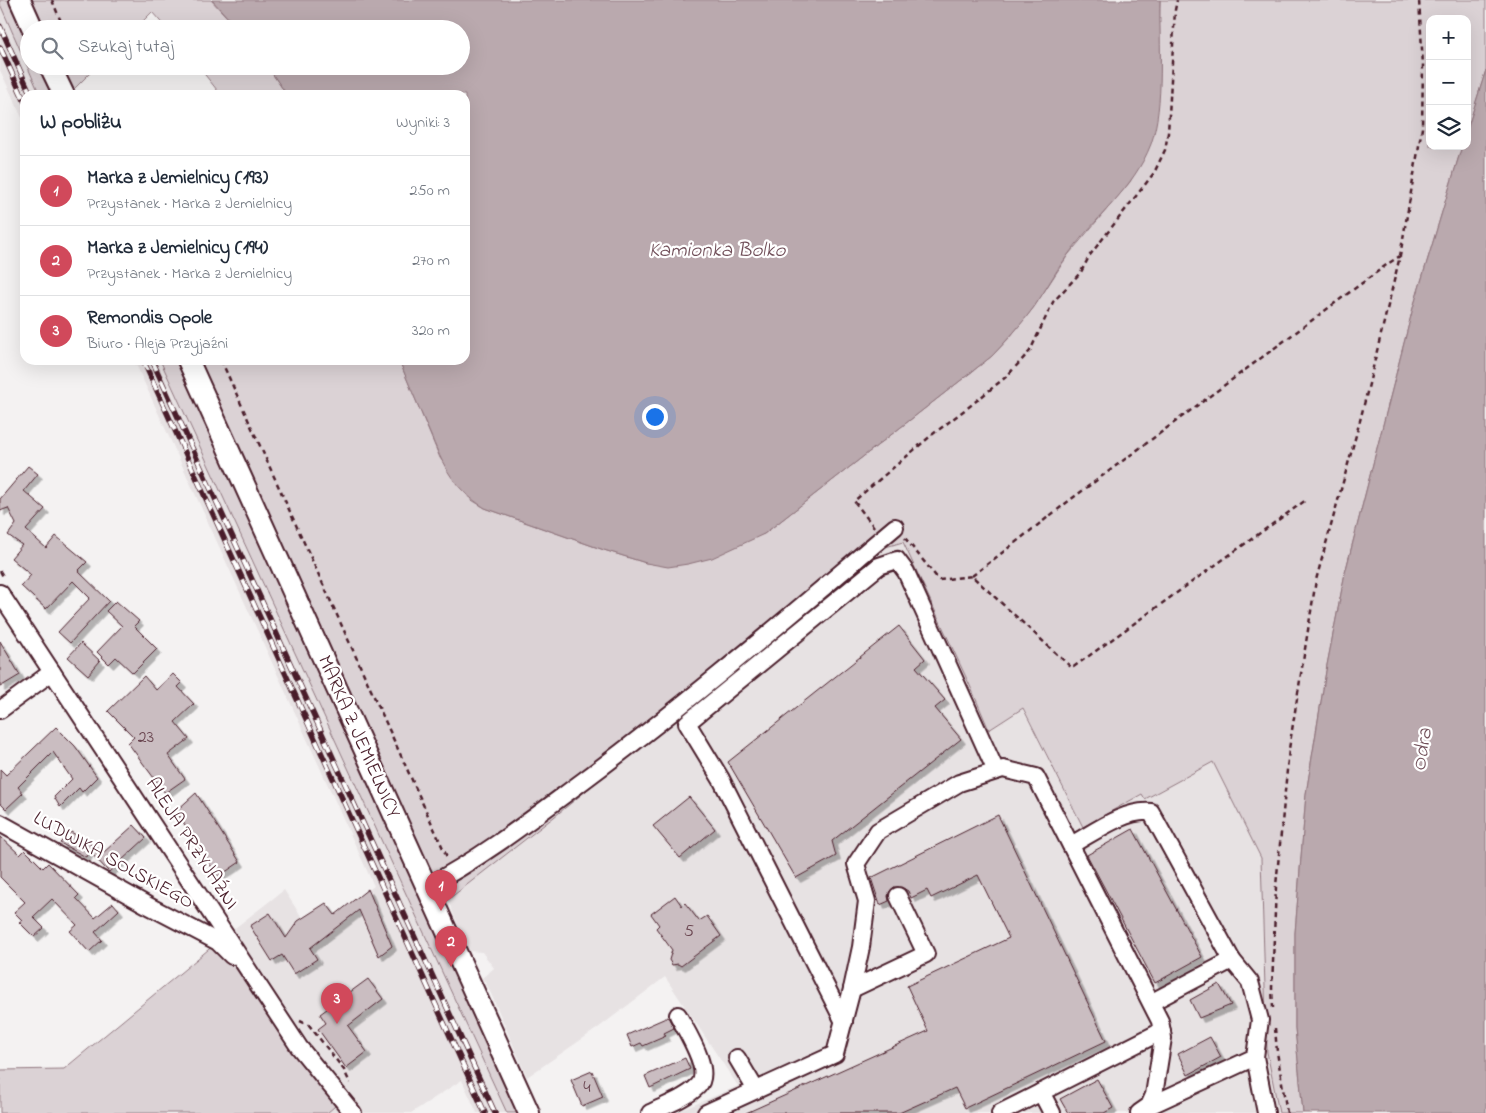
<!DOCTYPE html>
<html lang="pl">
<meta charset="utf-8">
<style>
:root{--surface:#fff;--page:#f2f2f3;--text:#1f2937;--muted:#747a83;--line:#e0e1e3;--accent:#d1495b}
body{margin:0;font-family:"Indie Flower",sans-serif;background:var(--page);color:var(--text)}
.controls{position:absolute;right:15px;top:15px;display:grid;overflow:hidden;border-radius:10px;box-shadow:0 5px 20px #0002}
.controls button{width:45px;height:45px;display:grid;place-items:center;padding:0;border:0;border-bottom:1px solid var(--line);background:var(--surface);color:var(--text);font:25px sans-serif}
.you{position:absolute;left:654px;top:416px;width:18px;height:18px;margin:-12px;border:4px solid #fff;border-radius:50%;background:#1a73e8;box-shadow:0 0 0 8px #1a73e833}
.badge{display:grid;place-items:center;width:32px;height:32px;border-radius:50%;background:var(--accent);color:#fff;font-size:16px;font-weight:700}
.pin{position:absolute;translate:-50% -41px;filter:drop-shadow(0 1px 2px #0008)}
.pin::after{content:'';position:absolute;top:26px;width:18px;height:15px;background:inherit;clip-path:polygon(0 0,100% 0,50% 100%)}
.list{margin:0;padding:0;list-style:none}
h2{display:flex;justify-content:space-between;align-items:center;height:65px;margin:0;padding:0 20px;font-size:21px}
h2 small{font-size:16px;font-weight:400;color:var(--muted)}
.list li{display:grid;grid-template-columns:32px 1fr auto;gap:15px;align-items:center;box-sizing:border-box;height:70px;padding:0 20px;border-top:1px solid var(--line)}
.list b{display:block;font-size:19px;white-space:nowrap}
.list p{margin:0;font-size:16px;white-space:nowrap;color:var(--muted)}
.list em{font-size:16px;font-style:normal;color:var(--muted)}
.icon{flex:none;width:28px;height:28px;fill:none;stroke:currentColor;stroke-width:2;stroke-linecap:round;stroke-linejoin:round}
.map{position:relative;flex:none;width:1486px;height:1113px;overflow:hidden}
.search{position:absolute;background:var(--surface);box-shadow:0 5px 20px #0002;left:20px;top:20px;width:450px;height:55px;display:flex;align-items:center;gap:12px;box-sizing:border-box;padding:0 18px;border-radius:28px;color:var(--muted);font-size:19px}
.panel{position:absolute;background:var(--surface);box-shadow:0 5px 20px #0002;left:20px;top:90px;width:450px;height:275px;border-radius:15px}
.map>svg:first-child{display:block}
.built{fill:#e7e2e3}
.green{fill:#dbd2d5;stroke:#927880}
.water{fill:#baa9ae;stroke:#8d727a}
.building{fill:#cabdc1;stroke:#4a1f2b;filter:url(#shadow)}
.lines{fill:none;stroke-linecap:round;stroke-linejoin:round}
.minor-casing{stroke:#4a1f2b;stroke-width:20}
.major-casing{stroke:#4a1f2b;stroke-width:24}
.path{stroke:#4a1f2b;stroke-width:2.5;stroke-dasharray:5 4;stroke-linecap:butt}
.minor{stroke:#fff;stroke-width:16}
.major{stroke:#fff;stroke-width:20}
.rail-casing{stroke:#4a1f2b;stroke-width:5.5}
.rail{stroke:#fff;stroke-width:4;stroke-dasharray:11;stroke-linecap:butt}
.labels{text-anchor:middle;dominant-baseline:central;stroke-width:4.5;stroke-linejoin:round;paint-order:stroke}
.number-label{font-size:18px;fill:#6a4650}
.street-label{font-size:20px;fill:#4a1f2b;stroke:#fff}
.water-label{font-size:21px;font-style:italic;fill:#714f59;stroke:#fff}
</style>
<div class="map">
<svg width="1486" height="1113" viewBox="0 0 1486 1113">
<defs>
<filter id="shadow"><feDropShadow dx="4.5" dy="4.5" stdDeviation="0" flood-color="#0004"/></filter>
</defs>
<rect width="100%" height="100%" fill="#f4f2f2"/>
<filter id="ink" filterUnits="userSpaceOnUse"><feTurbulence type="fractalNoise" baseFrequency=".02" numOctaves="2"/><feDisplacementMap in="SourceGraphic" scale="10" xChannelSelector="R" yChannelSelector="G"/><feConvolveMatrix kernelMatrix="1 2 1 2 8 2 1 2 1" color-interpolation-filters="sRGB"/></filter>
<g filter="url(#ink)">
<!-- built -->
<g class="built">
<polygon points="0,4 40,95 25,95 25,124 0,70"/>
<polygon points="134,360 160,360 507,1113 477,1113 462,1080 411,1113 327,1113 342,1100 226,935 284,890 312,933 374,886"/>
<polygon points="904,542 972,690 989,729 1022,708 1083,827 1142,794 1146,798 1213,761 1261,858 1267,1052 1279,1113 675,1113 738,1086 665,977 598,1028 527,1077 488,987 482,978 494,968 482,952 468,951 448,900 882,548"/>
</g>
<!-- green -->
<g class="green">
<polygon points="0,0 211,0 238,29 167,29 152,12 135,29 29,29 29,66 97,66 68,95 40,95 0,4"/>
<polygon points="1160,0 1486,0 1486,70 1467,130 1467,19 1430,19 1430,146 1462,146 1413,308 1345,573 1327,665 1306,794 1295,933 1295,1028 1303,1113 1279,1113 1267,1052 1261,858 1213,762 1145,799 1142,794 1083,827 1023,708 989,730 972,690 903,542 882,548 554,817 436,909 529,1113 507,1113 160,360 399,360 440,458 470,499 485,508 604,550 646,563 764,534 992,356 1010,337 1034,307 1068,255 1130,182 1150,144 1159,39"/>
<polygon points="198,66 267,66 287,95 221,95"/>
<polygon points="226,935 342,1100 327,1113 0,1113 0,1070 64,1069"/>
</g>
<!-- water -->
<g class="water">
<path d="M212,0H1160C1159,43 1165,104 1151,144C1134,189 1094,218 1067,256C1055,272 1046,290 1034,307C1021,325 1007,340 992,356L764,534L712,558L688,564L668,567L646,563L604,550L485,508C449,486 442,461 426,424C417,403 408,382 399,360H465V95H287L267,66H461V29H238Z"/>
<polygon points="1486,70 1486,1113 1303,1113 1295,1028 1295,933 1306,794 1327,665 1345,573 1413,308 1462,146 1467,146 1467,130"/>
</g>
<!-- building -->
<g class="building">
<polygon points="28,466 38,474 24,491 45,509 26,530 46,548 56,536 87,562 78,571 109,601 70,643 58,632 90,598 73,581 46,609 21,586 31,575 11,558 22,545 8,535 16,524 8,508 0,511 0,499"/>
<polygon points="116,601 139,621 134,626 157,649 133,673 116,657 109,664 97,652 122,626 106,611"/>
<polygon points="899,626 925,659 916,667 945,700 935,708 961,739 832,841 836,856 796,878 728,762"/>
<polygon points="0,641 20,675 0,687"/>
<polygon points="81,643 100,661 88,675 68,657"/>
<polygon points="173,674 182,683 178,687 194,704 175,722 189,739 168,755 185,779 165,793 128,743 134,737 108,711 144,676 156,690"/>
<polygon points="56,727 75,746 97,777 82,792 79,788 60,807 54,797 72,779 53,752 18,787 23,793 6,809 0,803 0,769 6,775"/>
<polygon points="196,793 240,862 218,877 176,811"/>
<polygon points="689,797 715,829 680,858 653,826"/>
<polygon points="998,815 1106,1041 965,1108 955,1088 899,1113 746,1113 928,1031 907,986 1009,938 978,875 931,898 927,890 911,898 908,891 903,888 894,887 890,891 888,896 889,901 880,905 871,878"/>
<polygon points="134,825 146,838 109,872 89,851 86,857 60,843 71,832 104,852"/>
<polygon points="1133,829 1202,957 1155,983 1087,855"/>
<polygon points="0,836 20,855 25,850 43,868 48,863 79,895 76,898 95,918 113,903 119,910 95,932 102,940 89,952 70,931 77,925 52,899 33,917 44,928 34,937 19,922 22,920 14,912 25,902 0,877"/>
<polygon points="368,889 392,946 379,956 359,910 310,948 317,959 294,974 282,955 272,961 250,926 270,913 286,938 298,921 326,903 335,915"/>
<polygon points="675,896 682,906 685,903 699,921 707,916 721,936 681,966 678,964 672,965 669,960 672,950 656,928 659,925 651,914"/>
<polygon points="368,979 383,999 348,1026 367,1052 346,1068 318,1029 326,1023 320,1014"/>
<polygon points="1219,984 1231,1005 1199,1018 1190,1000"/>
<polygon points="668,1017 674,1028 664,1033 666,1036 643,1046 641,1043 632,1047 627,1035"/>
<polygon points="1210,1037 1221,1057 1188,1075 1178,1054"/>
<polygon points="685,1058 690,1069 650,1088 645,1076"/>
<polygon points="592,1071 603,1097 582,1106 571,1080"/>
<polygon points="1097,1079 1113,1108 1104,1113 1068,1113 1060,1099"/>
</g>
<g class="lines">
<defs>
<g id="minor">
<polyline points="0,593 299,1047 353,1113"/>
<polyline points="0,710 52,672"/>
<polyline points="0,823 147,905 218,942 232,956"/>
<path d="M1071,845C1093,833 1125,809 1151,812L1232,960L1152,1002"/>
<path d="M426,887C482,858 533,818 583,781C691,701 793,613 895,527"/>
<polyline points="852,989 926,954 898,896"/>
<polyline points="844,1022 721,779 687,723 879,566 897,560 906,572 996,771"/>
<polyline points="1255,1057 1266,1113"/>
<polyline points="737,1058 756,1090"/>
<polyline points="1041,1092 1052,1113"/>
<polyline points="1149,1106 1255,1057 1260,1020 1250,982 1232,960"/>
<path d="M650,1113C666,1105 685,1099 698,1086C713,1071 686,1031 678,1015"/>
<polyline points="706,1113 835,1054 852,989 861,947 867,901 856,864 878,831 959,783 1003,769 1036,777 1160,1021 1163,1038 1154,1095 1149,1106 1139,1113"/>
<polyline points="1000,1113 1162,1031"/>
</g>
<g id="major">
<polyline points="20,0 33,29"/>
<polyline points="50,66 64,95"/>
<polyline points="188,360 529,1113"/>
</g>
</defs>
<!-- minor casing -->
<use href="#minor" class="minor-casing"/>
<!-- major casing -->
<use href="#major" class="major-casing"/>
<!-- path -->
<g class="path">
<polyline points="52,0 64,29"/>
<polyline points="221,360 447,857"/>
<polyline points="874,527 854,501 933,434 970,406 1007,376 1030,351 1053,302 1081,272 1090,255 1154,173 1165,150 1168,133 1175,10 1177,0"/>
<polyline points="905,538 939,580 972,576 1072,668 1306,500"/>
<polyline points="0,571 4,578"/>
<polyline points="972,576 1074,497 1389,263 1400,256"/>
<polyline points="1273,1008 1272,988 1276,886 1289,749 1316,580 1361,417 1400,256 1422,128 1423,65 1419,0"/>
<polyline points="300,1021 309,1025 344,1070 350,1083"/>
<polyline points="1275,1028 1277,1052 1287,1113"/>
</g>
<!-- minor -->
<use href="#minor" class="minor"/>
<!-- major -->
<use href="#major" class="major"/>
<defs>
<g id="rail">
<polyline points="0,26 31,95"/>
<polyline points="0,47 25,102"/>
<polyline points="143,360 485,1113"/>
<polyline points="152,360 495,1113"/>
</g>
</defs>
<!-- rail casing -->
<use href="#rail" class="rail-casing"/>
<!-- rail -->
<use href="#rail" class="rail"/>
</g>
</g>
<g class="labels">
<!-- number labels -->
<g class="number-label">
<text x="146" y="738">23</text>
<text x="689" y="932">5</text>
<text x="587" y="1088">4</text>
</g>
<!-- street labels -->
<g class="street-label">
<text transform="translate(358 737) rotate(66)">MARKA Z JEMIELNICY</text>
<text transform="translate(191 844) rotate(57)">ALEJA PRZYJAŹNI</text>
<text transform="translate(113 861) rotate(29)">LUDWIKA SOLSKIEGO</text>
</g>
<!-- water labels -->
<g class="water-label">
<text x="717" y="251">Kamionka Bolko</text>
<text transform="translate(1423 750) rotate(-81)">Odra</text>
</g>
</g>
</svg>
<div class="controls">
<button>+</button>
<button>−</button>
<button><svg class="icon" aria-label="layers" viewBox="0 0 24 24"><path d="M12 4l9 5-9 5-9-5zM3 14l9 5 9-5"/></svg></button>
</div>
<div class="you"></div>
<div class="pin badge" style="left:441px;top:911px">1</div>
<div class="pin badge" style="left:451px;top:967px">2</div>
<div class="pin badge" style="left:337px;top:1024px">3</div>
<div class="search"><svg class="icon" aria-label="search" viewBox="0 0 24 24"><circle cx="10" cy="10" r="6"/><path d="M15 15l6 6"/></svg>Szukaj tutaj</div>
<section class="panel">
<h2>W pobliżu<small>Wyniki: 3</small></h2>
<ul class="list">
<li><span class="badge">1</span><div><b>Marka z Jemielnicy (193)</b><p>Przystanek · Marka z Jemielnicy</p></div><em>250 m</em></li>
<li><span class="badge">2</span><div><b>Marka z Jemielnicy (194)</b><p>Przystanek · Marka z Jemielnicy</p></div><em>270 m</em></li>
<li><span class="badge">3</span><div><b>Remondis Opole</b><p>Biuro · Aleja Przyjaźni</p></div><em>320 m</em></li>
</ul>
</section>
</div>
